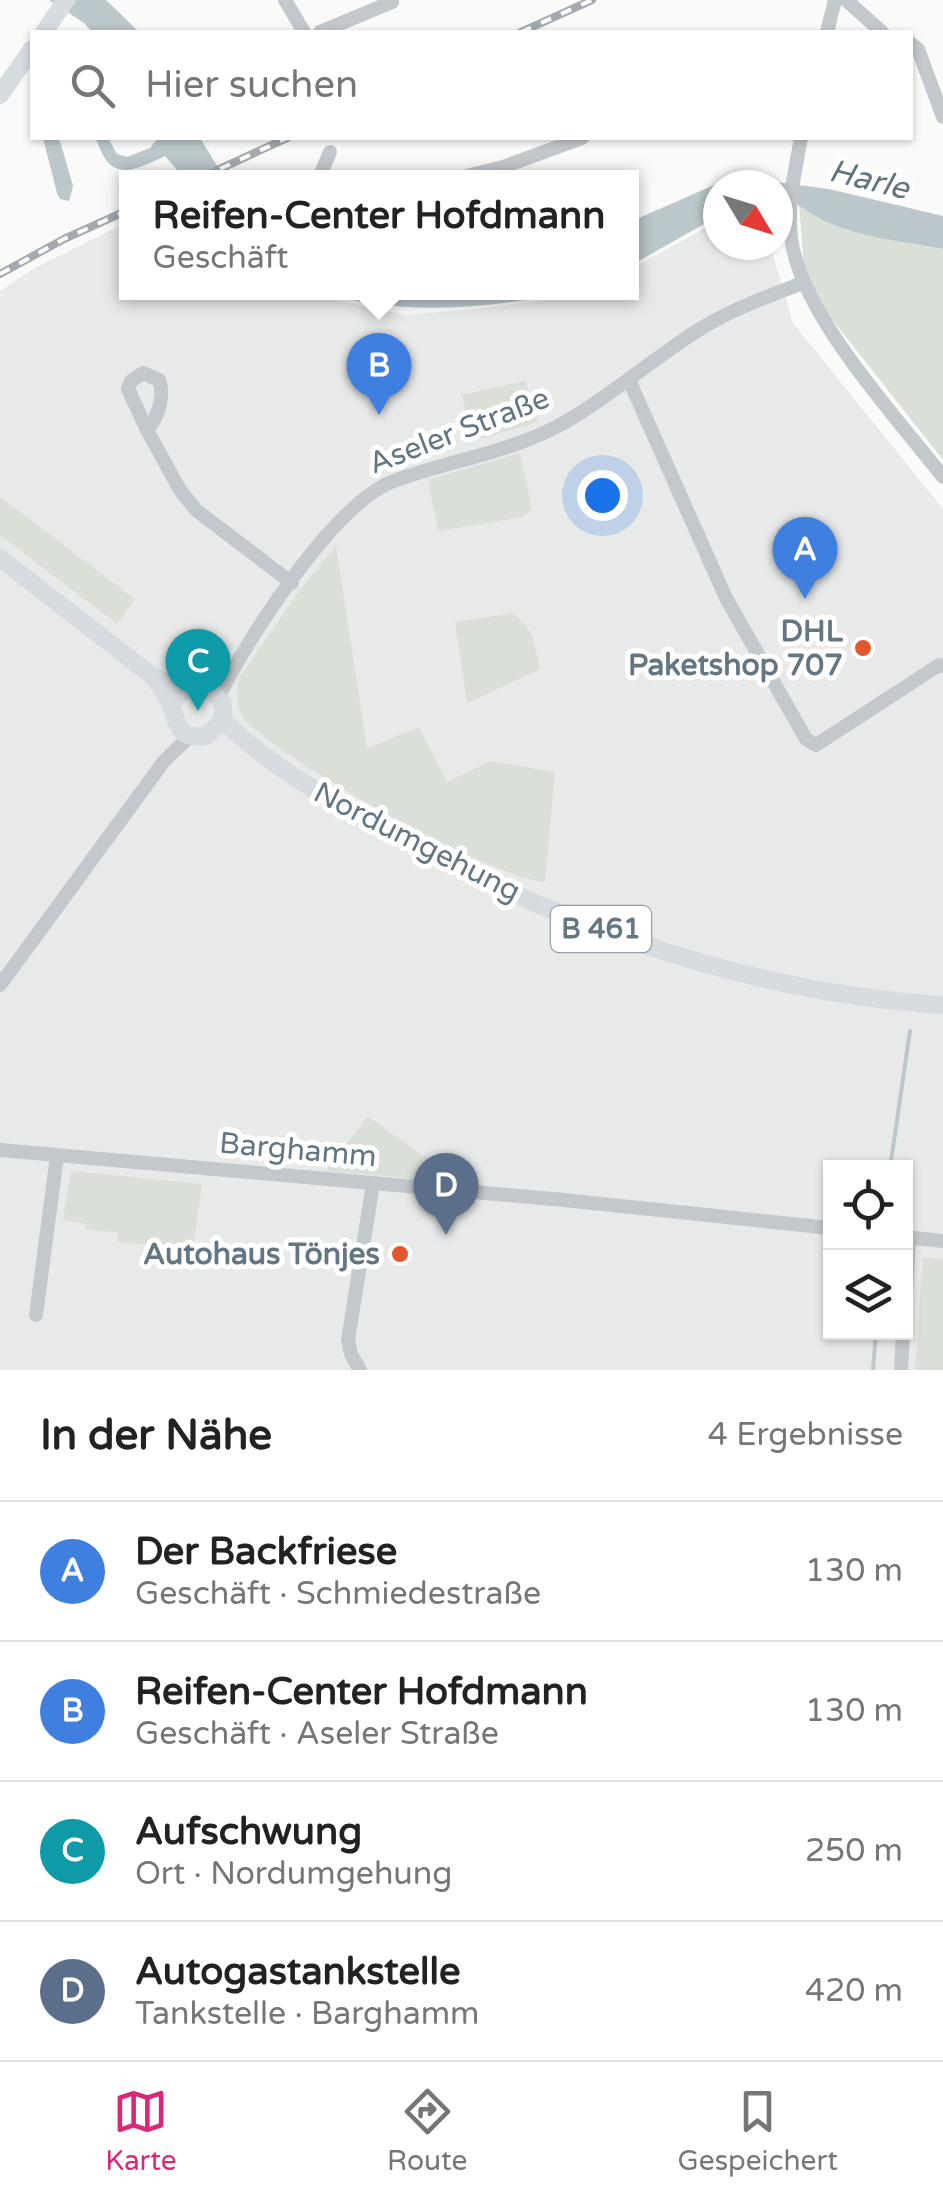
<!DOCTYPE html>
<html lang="de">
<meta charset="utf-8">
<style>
:root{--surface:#fff;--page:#f2f2f2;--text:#222;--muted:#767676;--line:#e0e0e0;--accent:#db2777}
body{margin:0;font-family:"Varela Round",sans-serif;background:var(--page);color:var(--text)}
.controls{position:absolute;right:30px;bottom:30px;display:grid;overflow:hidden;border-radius:0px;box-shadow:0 2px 8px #0004}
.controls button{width:90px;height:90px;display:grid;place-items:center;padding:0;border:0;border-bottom:2px solid var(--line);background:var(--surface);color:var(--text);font:50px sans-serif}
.compass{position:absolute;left:703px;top:170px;width:90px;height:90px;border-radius:50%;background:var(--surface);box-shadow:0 2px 8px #0004;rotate:128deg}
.you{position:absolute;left:602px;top:495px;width:35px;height:35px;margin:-25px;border:8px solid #fff;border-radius:50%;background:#1a73e8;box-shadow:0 0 0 15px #1a73e833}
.badge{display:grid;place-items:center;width:65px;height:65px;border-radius:50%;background:var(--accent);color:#fff;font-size:32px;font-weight:700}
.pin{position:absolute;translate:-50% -82px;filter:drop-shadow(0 2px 5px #0008)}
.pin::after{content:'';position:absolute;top:52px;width:35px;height:30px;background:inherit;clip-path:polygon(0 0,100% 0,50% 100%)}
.popup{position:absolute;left:119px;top:170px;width:520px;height:130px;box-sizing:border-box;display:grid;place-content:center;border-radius:0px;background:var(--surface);filter:drop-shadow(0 2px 8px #0005);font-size:32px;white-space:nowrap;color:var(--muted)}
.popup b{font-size:38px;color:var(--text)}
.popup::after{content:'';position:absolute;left:50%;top:100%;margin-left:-20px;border:20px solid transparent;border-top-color:var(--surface)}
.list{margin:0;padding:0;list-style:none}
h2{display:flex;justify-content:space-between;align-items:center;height:130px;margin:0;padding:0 40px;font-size:42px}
h2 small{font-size:32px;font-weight:400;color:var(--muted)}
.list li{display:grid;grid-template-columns:65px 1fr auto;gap:30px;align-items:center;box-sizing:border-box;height:140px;padding:0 40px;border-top:2px solid var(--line)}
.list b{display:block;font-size:38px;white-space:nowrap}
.list p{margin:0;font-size:32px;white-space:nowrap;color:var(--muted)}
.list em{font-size:32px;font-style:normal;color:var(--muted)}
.icon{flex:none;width:55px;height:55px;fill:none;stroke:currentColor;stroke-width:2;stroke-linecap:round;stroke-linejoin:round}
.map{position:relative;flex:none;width:943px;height:1370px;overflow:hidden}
.search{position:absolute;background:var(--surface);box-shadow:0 2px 8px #0004;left:30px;right:30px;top:30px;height:110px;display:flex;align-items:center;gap:25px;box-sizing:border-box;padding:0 35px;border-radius:0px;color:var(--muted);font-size:38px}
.sheet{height:690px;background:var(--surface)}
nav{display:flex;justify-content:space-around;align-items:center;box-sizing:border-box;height:140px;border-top:2px solid var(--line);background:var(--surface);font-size:28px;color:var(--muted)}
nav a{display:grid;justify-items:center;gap:5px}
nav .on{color:var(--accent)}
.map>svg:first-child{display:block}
.built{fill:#e8e9e9;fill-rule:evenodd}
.green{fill:#dadfd7}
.water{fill:#bbc7cb}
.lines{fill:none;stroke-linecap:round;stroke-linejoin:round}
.stream{stroke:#bbc7cb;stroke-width:4}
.minor{stroke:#c3c8cc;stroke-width:14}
.major{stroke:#d6dbdf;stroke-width:18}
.rail-casing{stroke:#a2aab0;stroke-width:8}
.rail{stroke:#fff;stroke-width:4;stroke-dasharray:11;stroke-linecap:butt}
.poi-dot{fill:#e4572e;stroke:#fff;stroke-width:4}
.labels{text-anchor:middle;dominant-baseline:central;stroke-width:10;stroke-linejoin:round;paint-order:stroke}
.shield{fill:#fff;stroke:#939fa8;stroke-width:2.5}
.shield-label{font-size:28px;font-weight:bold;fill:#657683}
.street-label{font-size:30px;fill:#657683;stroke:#fff}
.poi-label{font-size:30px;font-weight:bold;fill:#657683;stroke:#fff;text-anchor:end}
.water-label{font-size:32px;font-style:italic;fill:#60757c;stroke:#fff}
</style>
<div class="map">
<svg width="943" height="1370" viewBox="0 0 943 1370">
<rect width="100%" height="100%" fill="#fafaf8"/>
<!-- built -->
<path class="built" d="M718,221V245H770L793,323L943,509V1370H0V291L36,267L126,223V292L303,293L406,315L475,309L563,298L579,293L632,292V268ZM830,1168H906V1332H830Z"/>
<!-- green -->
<g class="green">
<path d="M799,202C837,234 894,241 943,249V460L827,313L804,269Z"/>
<polygon points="525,381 538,422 473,441 462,395"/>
<polygon points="520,453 532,509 522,517 438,531 428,480"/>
<polygon points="0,497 135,599 117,624 0,535"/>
<path d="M336,546L367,748L419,727L447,782L491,761L555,772L545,882C490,878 287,763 247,722C235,710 236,693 239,678L302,587Z"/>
<polygon points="514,613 532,634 540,669 467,703 455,622"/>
<polygon points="368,1116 427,1159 466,1171 464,1183 326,1171"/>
<polygon points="71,1171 202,1184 193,1249 118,1242 118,1233 86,1229 86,1224 63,1220"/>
<polygon points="923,1257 943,1259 943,1370 915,1370"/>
</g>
<!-- water -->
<g class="water">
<polygon points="49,0 106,0 139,32 92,32 84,23"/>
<polygon points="43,138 59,138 73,186 69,201 60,199 57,193"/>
<path d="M96,138H108L117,154L127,157L150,148L158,138H200L224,177H183L165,156C131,172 110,183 96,138Z"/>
<path d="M745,178L829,189L943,216V249C907,243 861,237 827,222C806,213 803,203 778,198V185H718V216L632,265V221L721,182Z"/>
<path d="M328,293V292L560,293C493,309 395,316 328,293Z"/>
</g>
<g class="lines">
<!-- stream -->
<g class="stream">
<polyline points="890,1168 910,1031"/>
<polyline points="873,1370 876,1332"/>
</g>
<!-- minor -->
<g class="minor">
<polyline points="285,0 304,32"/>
<polyline points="846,0 882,32"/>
<polyline points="320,32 392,2"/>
<polyline points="827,32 835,0"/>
<polyline points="910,43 918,49 943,117"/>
<path d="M801,138C795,171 787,203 791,237C800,314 895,415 943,477"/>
<polyline points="319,178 330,152"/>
<polyline points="458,178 503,167 582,138"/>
<polyline points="629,380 726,598 806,739 816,745 939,665 943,666"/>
<path d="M147,430L128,389L131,381L143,373L159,380C165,396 158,418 147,430L180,490L196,510L292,583"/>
<path d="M219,696C247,639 335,502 394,481C451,460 514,452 567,421C615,393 657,355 705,326C735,308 770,296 802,283"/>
<polyline points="0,985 164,761 190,736"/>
<polyline points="0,1150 564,1200 830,1228"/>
<polyline points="906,1237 943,1241"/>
<polyline points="906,1296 909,1237"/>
<polyline points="36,1315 57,1156"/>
<polyline points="360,1370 351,1354 348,1340 373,1184"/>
<polyline points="901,1370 903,1332"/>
</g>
<!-- major -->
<g class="major">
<polyline points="44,32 66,0"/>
<polyline points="0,95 32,49"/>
<polyline points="0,558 151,675 182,690"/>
<path d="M155,680C160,686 166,693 169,701C179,720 173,740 206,736L223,720V703L207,687C190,684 180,689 172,706"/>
<path d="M223,720C268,765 323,796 380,827C552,922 745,993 943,1005"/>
</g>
<defs>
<g id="rail">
<polyline points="521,32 592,0"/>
<polyline points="200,178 287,138"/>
<polyline points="0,274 64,239 126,211"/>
</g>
</defs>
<!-- rail casing -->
<use href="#rail" class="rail-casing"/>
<!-- rail -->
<use href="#rail" class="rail"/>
</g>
<!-- markers -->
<g class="poi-dot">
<circle cx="863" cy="648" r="10"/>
<circle cx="400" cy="1254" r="10"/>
</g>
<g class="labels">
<!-- shield labels -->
<rect class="shield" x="551" y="906" width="100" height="46" rx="8"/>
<g class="shield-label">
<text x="601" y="929">B 461</text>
</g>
<!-- street labels -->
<g class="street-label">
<text transform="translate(459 431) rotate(-21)">Aseler Straße</text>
<text transform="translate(417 842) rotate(27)">Nordumgehung</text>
<text transform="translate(298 1150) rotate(5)">Barghamm</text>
</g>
<!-- poi labels -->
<g class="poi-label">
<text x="843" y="631">DHL<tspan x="843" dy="34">Paketshop 707</tspan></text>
<text x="380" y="1254">Autohaus Tönjes</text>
</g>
<!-- water labels -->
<g class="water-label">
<text transform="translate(869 180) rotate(14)">Harle</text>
</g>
</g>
</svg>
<div class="controls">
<button><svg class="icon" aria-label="locate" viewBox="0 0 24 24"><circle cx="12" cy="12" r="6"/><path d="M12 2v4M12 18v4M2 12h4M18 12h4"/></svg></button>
<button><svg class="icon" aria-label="layers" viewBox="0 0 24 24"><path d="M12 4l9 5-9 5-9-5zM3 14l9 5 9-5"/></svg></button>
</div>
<svg class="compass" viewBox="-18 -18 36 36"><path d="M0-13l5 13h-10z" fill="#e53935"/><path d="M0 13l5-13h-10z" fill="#767676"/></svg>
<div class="you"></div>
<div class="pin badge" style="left:805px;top:599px;background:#3f7fe0">A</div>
<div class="pin badge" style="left:379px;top:415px;background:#3f7fe0">B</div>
<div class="popup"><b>Reifen-Center Hofdmann</b>Geschäft</div>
<div class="pin badge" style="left:198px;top:711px;background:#0f9aa8">C</div>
<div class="pin badge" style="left:446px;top:1235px;background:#5c6f8a">D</div>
<div class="search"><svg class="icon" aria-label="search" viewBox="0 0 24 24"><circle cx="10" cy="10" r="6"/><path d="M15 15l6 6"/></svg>Hier suchen</div>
</div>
<section class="sheet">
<h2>In der Nähe<small>4 Ergebnisse</small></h2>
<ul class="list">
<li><span class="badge" style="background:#3f7fe0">A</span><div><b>Der Backfriese</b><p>Geschäft · Schmiedestraße</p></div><em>130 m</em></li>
<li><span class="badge" style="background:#3f7fe0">B</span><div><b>Reifen-Center Hofdmann</b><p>Geschäft · Aseler Straße</p></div><em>130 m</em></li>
<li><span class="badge" style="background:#0f9aa8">C</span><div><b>Aufschwung</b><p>Ort · Nordumgehung</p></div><em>250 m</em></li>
<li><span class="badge" style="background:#5c6f8a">D</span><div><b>Autogastankstelle</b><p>Tankstelle · Barghamm</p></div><em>420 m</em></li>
</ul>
</section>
<nav>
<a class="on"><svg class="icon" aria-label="map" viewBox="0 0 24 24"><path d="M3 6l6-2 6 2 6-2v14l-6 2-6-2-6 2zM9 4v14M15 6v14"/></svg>Karte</a>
<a><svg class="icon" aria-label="directions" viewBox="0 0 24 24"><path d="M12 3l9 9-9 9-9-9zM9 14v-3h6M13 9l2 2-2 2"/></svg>Route</a>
<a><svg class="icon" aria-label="saved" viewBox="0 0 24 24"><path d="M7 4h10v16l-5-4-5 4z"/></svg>Gespeichert</a>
</nav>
